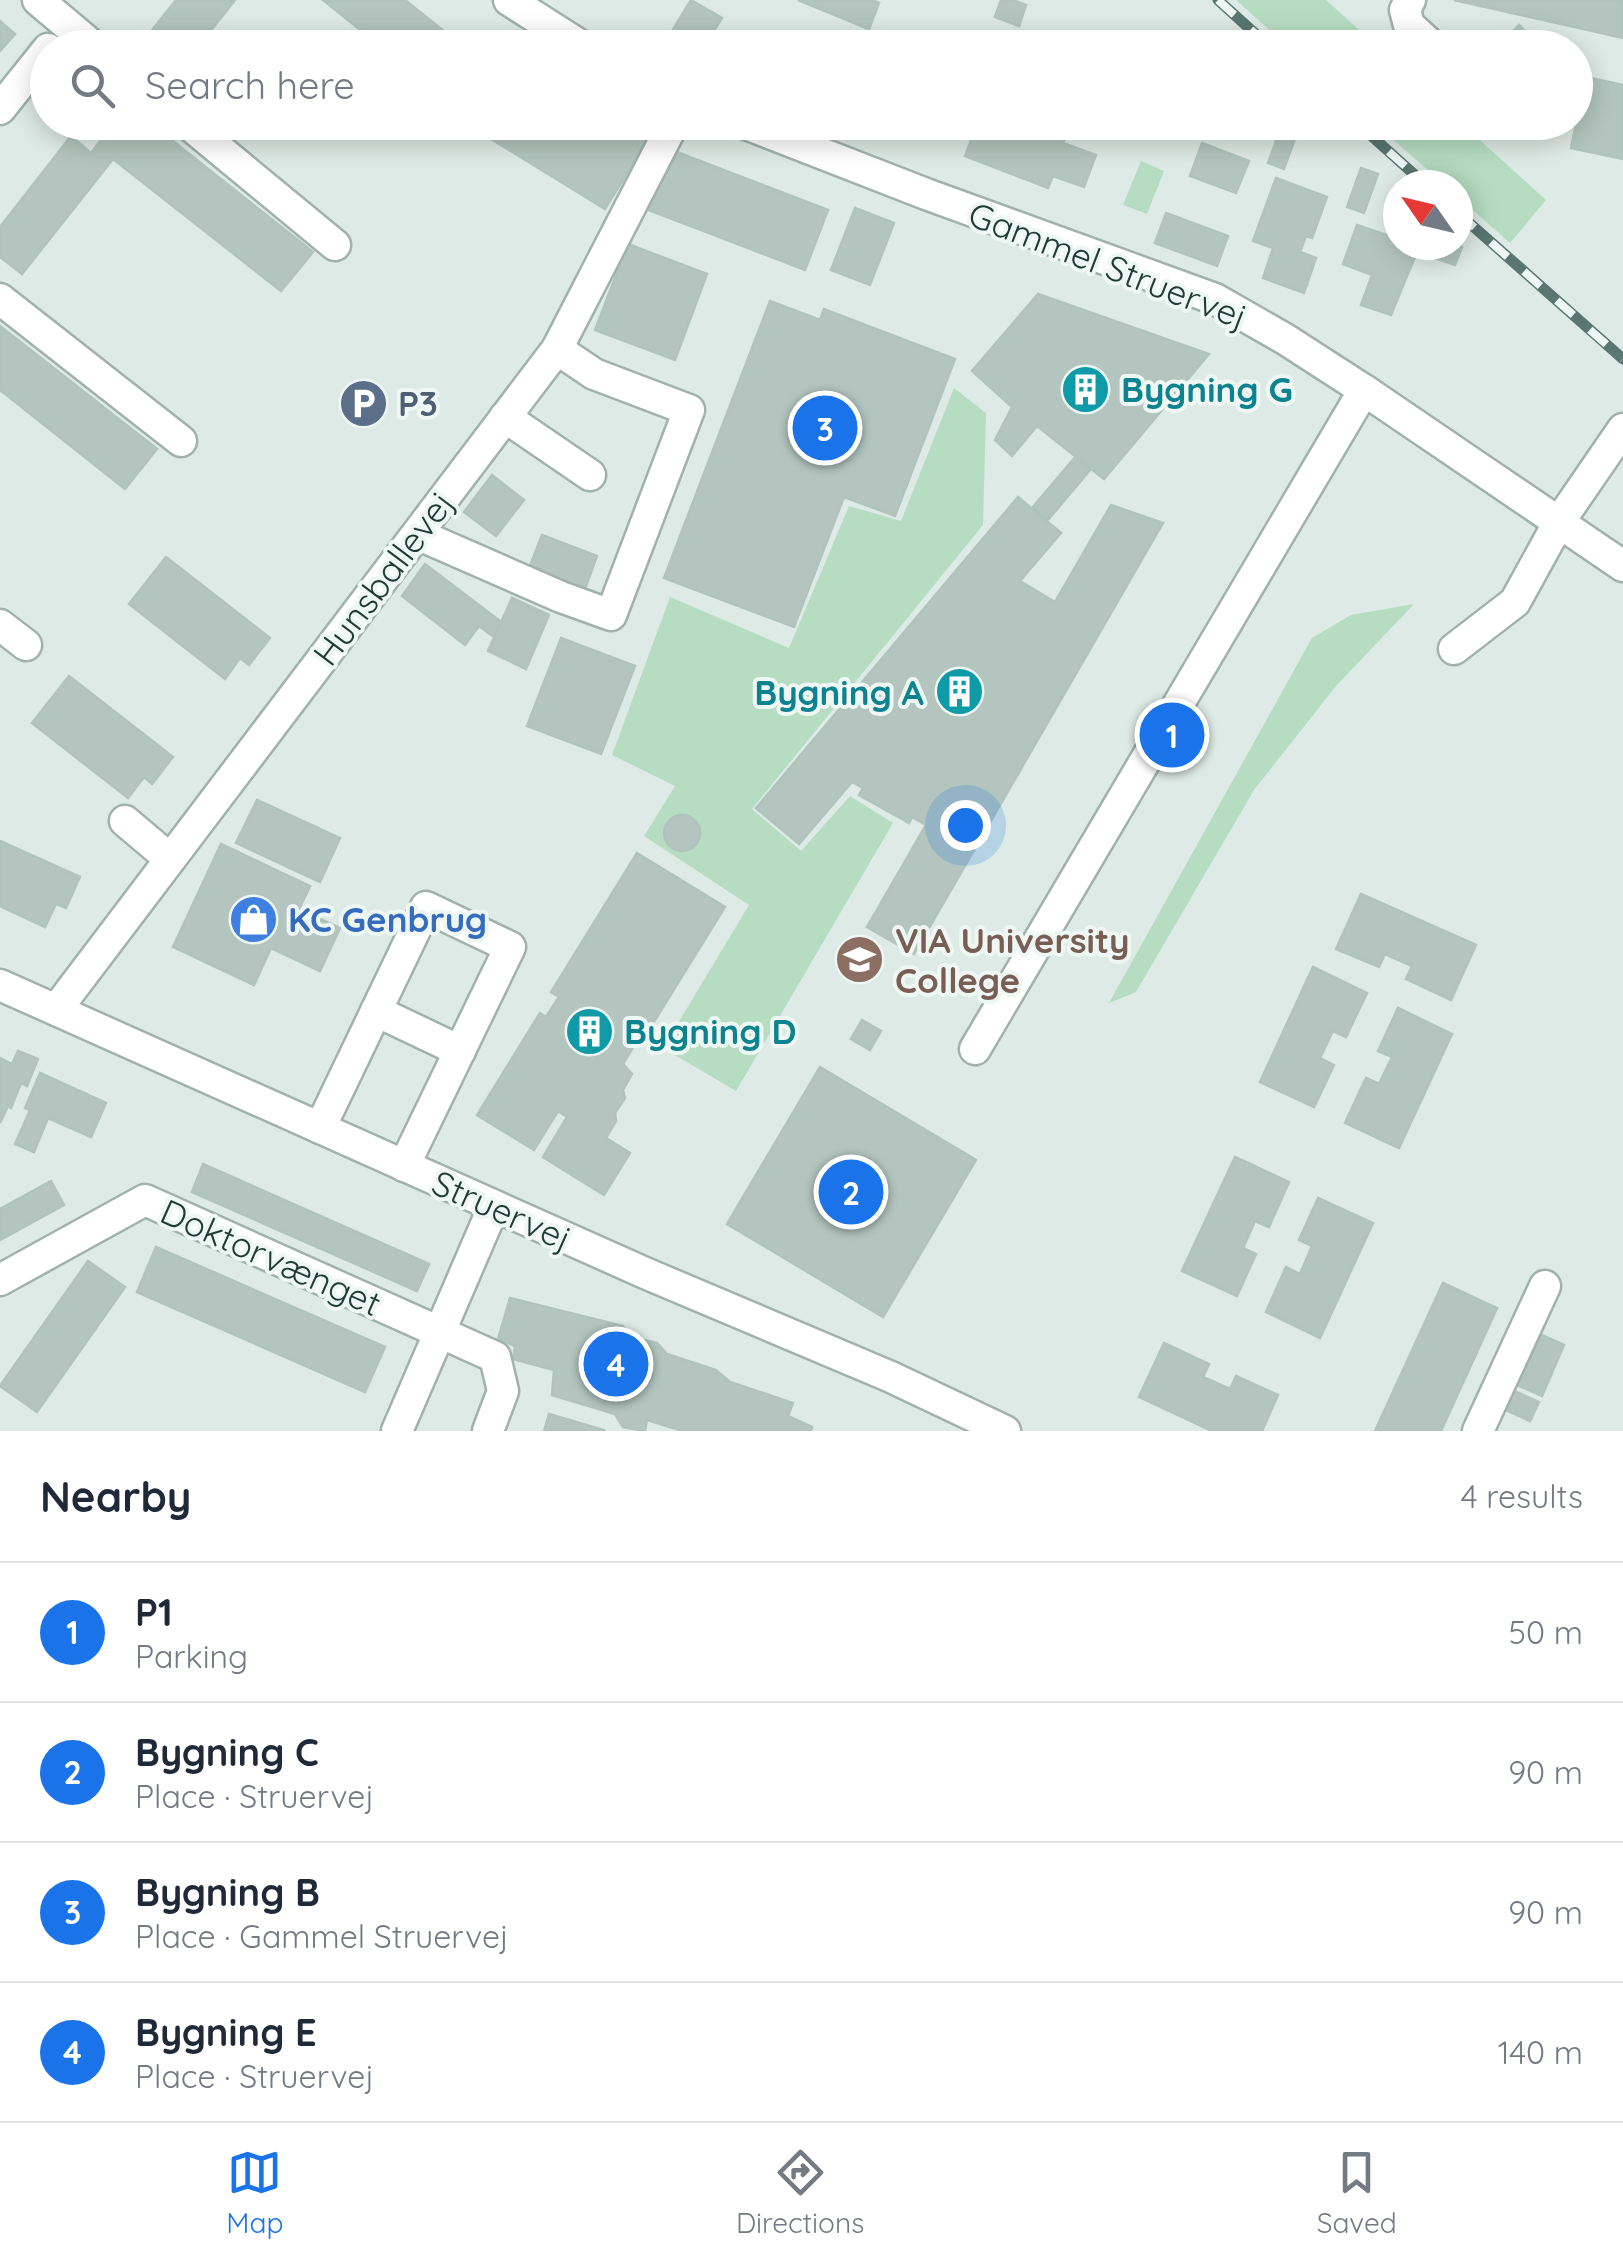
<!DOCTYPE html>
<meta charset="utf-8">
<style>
:root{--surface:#fff;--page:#f6f6f7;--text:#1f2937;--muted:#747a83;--line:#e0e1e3;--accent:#1a73e8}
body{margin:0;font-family:Quicksand,sans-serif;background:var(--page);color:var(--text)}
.compass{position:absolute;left:1383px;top:170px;width:90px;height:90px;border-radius:50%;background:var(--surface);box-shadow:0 5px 25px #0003;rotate:304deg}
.you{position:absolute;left:965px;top:825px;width:35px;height:35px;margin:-25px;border:8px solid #fff;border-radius:50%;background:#1a73e8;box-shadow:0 0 0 15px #1a73e833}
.badge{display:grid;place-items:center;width:65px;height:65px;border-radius:50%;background:var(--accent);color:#fff;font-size:32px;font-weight:700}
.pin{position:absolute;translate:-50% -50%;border:5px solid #fff;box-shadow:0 2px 10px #0006}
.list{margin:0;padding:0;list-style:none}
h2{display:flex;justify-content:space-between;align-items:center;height:130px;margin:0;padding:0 40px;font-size:42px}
h2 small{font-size:32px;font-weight:400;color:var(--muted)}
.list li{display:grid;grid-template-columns:65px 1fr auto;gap:30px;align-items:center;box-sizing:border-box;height:140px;padding:0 40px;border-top:2px solid var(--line)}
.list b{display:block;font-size:38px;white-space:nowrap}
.list p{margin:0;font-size:32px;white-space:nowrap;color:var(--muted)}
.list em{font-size:32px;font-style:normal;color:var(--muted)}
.icon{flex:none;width:55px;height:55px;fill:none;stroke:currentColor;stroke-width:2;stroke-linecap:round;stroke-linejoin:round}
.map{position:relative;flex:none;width:1623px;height:1431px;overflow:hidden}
.search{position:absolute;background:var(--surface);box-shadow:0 5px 25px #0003;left:30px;right:30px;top:30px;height:110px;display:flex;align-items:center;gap:25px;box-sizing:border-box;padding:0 35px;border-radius:55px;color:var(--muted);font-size:38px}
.sheet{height:690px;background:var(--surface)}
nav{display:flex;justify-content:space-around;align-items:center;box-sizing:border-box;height:140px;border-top:2px solid var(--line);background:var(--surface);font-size:28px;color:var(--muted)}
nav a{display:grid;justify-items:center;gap:5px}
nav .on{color:var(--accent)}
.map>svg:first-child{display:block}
.green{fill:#b6ddc2}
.building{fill:#b3c5be;stroke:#b0c4bd;stroke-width:2.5}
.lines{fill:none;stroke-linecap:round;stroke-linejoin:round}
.minor-casing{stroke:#a1b2ac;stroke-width:35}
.minor{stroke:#fff;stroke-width:30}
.rail-casing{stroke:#597670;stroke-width:11}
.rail{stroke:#eef7f3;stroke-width:8;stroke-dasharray:22;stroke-linecap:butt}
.labels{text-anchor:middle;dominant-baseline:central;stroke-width:8;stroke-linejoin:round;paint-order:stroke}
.street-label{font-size:35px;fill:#1f3a34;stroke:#eef7f3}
.culture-label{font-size:35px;font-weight:bold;fill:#0d838f;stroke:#eef7f3;text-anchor:start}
.service-label{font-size:35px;font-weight:bold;fill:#4e5e75;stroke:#eef7f3;text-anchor:start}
.shop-label{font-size:35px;font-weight:bold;fill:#366cbe;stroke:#eef7f3;text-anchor:start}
.education-label{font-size:35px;font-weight:bold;fill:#785e54;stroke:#eef7f3;text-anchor:start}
</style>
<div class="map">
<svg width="1623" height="1431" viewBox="0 0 1623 1431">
<rect width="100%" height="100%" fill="#deeae5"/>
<!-- green -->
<g class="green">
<polygon points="1236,0 1326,0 1378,47 1289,47"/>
<polygon points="1374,123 1461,123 1546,200 1510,243 1458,197 1458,185 1445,185"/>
<polygon points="1141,161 1164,171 1147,214 1123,205"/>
<polygon points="954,388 986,413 983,525 752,809 801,851 850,796 893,823 736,1091 663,1048 749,905 644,836 675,786 612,755 670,597 789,648 849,506 901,521"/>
<polygon points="1414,604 1336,686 1254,790 1136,992 1109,1003 1312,638 1351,615"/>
</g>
<!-- building -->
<g class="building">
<polygon points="176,0 235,0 197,48 146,48 141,44"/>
<polygon points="323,0 405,0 465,48 383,48"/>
<polygon points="691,0 722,18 703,48 698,48 672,31"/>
<polygon points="798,0 872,0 879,3 869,29"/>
<polygon points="1001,0 1013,0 1026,5 1019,26 995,17"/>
<polygon points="1454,0 1623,0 1623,38"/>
<polygon points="0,21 15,34 0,51"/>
<polygon points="1519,25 1530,36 1519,48 1503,48 1500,45"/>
<polygon points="1011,36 1042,48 1007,48"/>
<polygon points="1586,77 1623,85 1623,159 1571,148"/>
<polygon points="115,122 149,122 313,252 281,291 113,159 22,274 0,257 0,227 71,136 91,153"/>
<polygon points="472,122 618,122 647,141 605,209 470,126"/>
<polygon points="978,122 1071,122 1063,143 1096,155 1084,187 1053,176 1048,188 965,156"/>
<polygon points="1283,122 1301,122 1284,169 1268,163"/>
<polygon points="1202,143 1249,161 1236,193 1190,176"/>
<polygon points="669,149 828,210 805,270 646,209"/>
<polygon points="1361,168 1378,174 1364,213 1347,207"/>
<polygon points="1276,178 1327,197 1312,238 1306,236 1300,252 1316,258 1304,293 1263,278 1273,248 1253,241"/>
<polygon points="855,208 894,223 870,285 831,270"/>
<polygon points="1166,213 1228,236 1217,266 1155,243"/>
<polygon points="1357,225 1398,239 1398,245 1457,245 1462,247 1455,265 1417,252 1391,315 1361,305 1372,275 1343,264"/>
<polygon points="628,244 707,274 675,360 595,330"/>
<polygon points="1038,294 1209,354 1104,479 1037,426 1012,456 995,440 1012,407 972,371"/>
<polygon points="770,301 820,320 824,309 955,359 895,516 844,497 794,627 664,578"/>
<polygon points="0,326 157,449 125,489 0,390"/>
<polygon points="1076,456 1091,469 1047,521 1032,508"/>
<polygon points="492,475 524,500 496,536 464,512"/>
<polygon points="1018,497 1061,533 1020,581 1055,602 1111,505 1163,523 914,954 867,927 926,825 912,817 909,823 859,795 863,788 852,782 799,844 756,808"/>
<polygon points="542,535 597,556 585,589 529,568"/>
<polygon points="166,557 270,638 249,665 240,658 225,679 129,604"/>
<polygon points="425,564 501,622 494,637 479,626 465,645 402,596"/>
<polygon points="512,598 549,615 526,669 488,651"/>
<polygon points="561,638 635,666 601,754 527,726"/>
<polygon points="69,676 173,757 152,784 144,777 128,798 32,723"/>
<polygon points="257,800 340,838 320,882 236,843"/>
<circle cx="682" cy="833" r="18"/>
<polygon points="0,841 80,877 66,908 56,904 45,927 0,906"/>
<polygon points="221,844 310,886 299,909 340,928 320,971 271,948 254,985 173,947"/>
<polygon points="637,853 725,907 639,1046 635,1044 623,1064 632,1074 623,1090 625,1098 615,1113 616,1121 606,1138 630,1153 604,1195 543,1157 567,1117 558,1111 534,1150 477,1115 540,1013 546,1017 559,997 551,992"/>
<polygon points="1361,894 1476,945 1451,1000 1406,979 1412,966 1385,954 1379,967 1336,949"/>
<polygon points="1313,967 1367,993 1346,1037 1333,1031 1320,1058 1334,1065 1314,1107 1260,1082"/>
<polygon points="1398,1008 1452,1034 1399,1148 1345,1123 1366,1078 1379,1084 1392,1057 1378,1051"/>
<polygon points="862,1020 881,1031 870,1050 851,1039"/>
<polygon points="18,1051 38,1059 27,1086 21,1083 11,1108 8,1106 0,1123 0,1058 12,1064"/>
<polygon points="820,1067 976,1160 883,1317 727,1224"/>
<polygon points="40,1073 106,1103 91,1137 48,1118 34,1152 15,1144 30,1110 25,1108"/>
<polygon points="1235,1157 1289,1182 1269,1227 1255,1221 1243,1248 1256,1254 1237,1296 1182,1271"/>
<polygon points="203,1164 429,1264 417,1291 192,1192"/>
<polygon points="51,1181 64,1205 0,1240 0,1209"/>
<polygon points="1318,1198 1373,1223 1320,1338 1266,1312 1286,1267 1300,1274 1312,1246 1299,1240"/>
<polygon points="156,1247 385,1347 365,1392 137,1292"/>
<polygon points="88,1261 125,1287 37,1412 0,1386"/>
<polygon points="1443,1283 1497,1308 1441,1431 1375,1431"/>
<polygon points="510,1298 623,1326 630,1337 657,1343 667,1354 716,1370 730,1382 793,1403 788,1416 812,1427 811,1431 683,1431 647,1420 645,1431 623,1427 615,1414 552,1395 554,1370 513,1359 515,1346 498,1339"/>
<polygon points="1537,1333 1564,1345 1542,1396 1515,1384"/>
<polygon points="1164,1343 1209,1364 1203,1377 1230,1389 1236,1376 1278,1395 1262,1431 1212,1431 1139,1397"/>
<polygon points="1512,1390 1539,1402 1530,1421 1503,1409"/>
<polygon points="549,1414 604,1430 603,1431 544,1431"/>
</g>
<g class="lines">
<defs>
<g id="minor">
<polyline points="38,0 95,48"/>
<polyline points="509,0 584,48"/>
<polyline points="1410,0 1405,10 1409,25 1434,48"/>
<polyline points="0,109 48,49"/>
<polyline points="186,122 335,245"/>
<polyline points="741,122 926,194 1215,299 1285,339 1364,390 1623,566"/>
<polyline points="0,299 181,441"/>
<polyline points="505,417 590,475"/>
<polyline points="417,534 561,597 611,615 689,410 594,374 557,349"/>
<polyline points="0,625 26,645"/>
<polyline points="1454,649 1515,602 1559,522 1623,429"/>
<polyline points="125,821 170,859"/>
<polyline points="0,985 645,1273 891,1377 1005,1431"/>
<polyline points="56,1010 557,349 674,122"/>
<polyline points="376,1011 460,1051"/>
<polyline points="975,1049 1364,390"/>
<polyline points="320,1128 426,907 510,947 404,1166"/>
<polyline points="0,1280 145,1200 495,1357 503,1391 488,1431"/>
<polyline points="397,1431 494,1206"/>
<polyline points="1478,1431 1545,1286"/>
</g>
</defs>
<!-- minor casing -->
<use href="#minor" class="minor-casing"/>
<!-- minor -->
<use href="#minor" class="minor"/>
<defs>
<g id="rail">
<polyline points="1218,0 1271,48"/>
<polyline points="1356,122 1426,185"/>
<polyline points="1458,213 1623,359"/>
</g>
</defs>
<!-- rail casing -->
<use href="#rail" class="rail-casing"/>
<!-- rail -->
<use href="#rail" class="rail"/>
</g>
<!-- icons -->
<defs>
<symbol id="building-disc" viewBox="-11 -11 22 22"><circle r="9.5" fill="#0f9aa8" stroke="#eef7f3"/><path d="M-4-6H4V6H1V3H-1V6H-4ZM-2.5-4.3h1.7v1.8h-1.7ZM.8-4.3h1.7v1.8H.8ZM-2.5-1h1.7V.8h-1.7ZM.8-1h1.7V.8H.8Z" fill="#fff"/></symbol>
<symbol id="parking-disc" viewBox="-11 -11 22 22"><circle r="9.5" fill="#5c6f8a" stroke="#eef7f3"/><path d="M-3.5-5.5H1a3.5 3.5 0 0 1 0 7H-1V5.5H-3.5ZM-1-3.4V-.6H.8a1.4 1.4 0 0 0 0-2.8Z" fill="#fff"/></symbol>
<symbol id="shop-disc" viewBox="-11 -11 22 22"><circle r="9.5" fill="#3f7fe0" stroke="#eef7f3"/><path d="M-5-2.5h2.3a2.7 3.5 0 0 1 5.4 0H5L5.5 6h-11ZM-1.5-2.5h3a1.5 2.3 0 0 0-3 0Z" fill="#fff"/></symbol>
<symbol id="university-disc" viewBox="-11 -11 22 22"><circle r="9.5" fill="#8d6e63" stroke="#eef7f3"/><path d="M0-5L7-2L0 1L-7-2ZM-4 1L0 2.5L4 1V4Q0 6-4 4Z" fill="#fff"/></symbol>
</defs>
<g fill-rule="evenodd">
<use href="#building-disc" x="1058" y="362" width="55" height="55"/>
<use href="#parking-disc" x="336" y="376" width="55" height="55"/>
<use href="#building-disc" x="932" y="664" width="55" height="55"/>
<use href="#shop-disc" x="226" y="892" width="55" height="55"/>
<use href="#university-disc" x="832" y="932" width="55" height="55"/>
<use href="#building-disc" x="562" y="1004" width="55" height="55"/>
</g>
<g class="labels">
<!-- street labels -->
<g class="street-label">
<text transform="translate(1108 265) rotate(21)">Gammel Struervej</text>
<text transform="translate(383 578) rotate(-53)">Hunsballevej</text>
<text transform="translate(502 1210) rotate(24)">Struervej</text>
<text transform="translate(271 1257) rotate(24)">Doktorvænget</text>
</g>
<!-- culture labels -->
<g class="culture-label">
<text x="1121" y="389">Bygning G</text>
<text x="924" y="692" text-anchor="end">Bygning A</text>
<text x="624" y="1031">Bygning D</text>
</g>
<!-- service labels -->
<g class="service-label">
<text x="398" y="403">P3</text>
</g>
<!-- shop labels -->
<g class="shop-label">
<text x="288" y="919">KC Genbrug</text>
</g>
<!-- education labels -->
<g class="education-label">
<text x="895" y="940">VIA University<tspan x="895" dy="40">College</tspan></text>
</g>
</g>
</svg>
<svg class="compass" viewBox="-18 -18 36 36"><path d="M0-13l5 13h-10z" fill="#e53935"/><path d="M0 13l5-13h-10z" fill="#747a83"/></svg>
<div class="you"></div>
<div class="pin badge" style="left:1172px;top:735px">1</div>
<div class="pin badge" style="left:851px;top:1192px">2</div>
<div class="pin badge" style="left:825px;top:428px">3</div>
<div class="pin badge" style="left:616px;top:1364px">4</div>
<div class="search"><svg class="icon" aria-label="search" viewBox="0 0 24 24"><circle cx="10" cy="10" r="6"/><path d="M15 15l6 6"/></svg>Search here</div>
</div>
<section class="sheet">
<h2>Nearby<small>4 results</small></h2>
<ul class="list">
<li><span class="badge">1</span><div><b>P1</b><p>Parking</p></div><em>50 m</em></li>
<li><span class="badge">2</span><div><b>Bygning C</b><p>Place · Struervej</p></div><em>90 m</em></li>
<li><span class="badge">3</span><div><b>Bygning B</b><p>Place · Gammel Struervej</p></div><em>90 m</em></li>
<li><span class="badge">4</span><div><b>Bygning E</b><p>Place · Struervej</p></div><em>140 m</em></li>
</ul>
</section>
<nav>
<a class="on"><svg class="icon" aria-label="map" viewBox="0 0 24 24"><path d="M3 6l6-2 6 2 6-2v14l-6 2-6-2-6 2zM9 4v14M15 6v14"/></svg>Map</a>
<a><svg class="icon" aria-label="directions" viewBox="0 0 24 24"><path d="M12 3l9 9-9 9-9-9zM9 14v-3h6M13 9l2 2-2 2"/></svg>Directions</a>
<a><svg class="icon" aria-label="saved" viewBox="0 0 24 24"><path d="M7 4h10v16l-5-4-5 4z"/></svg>Saved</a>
</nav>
